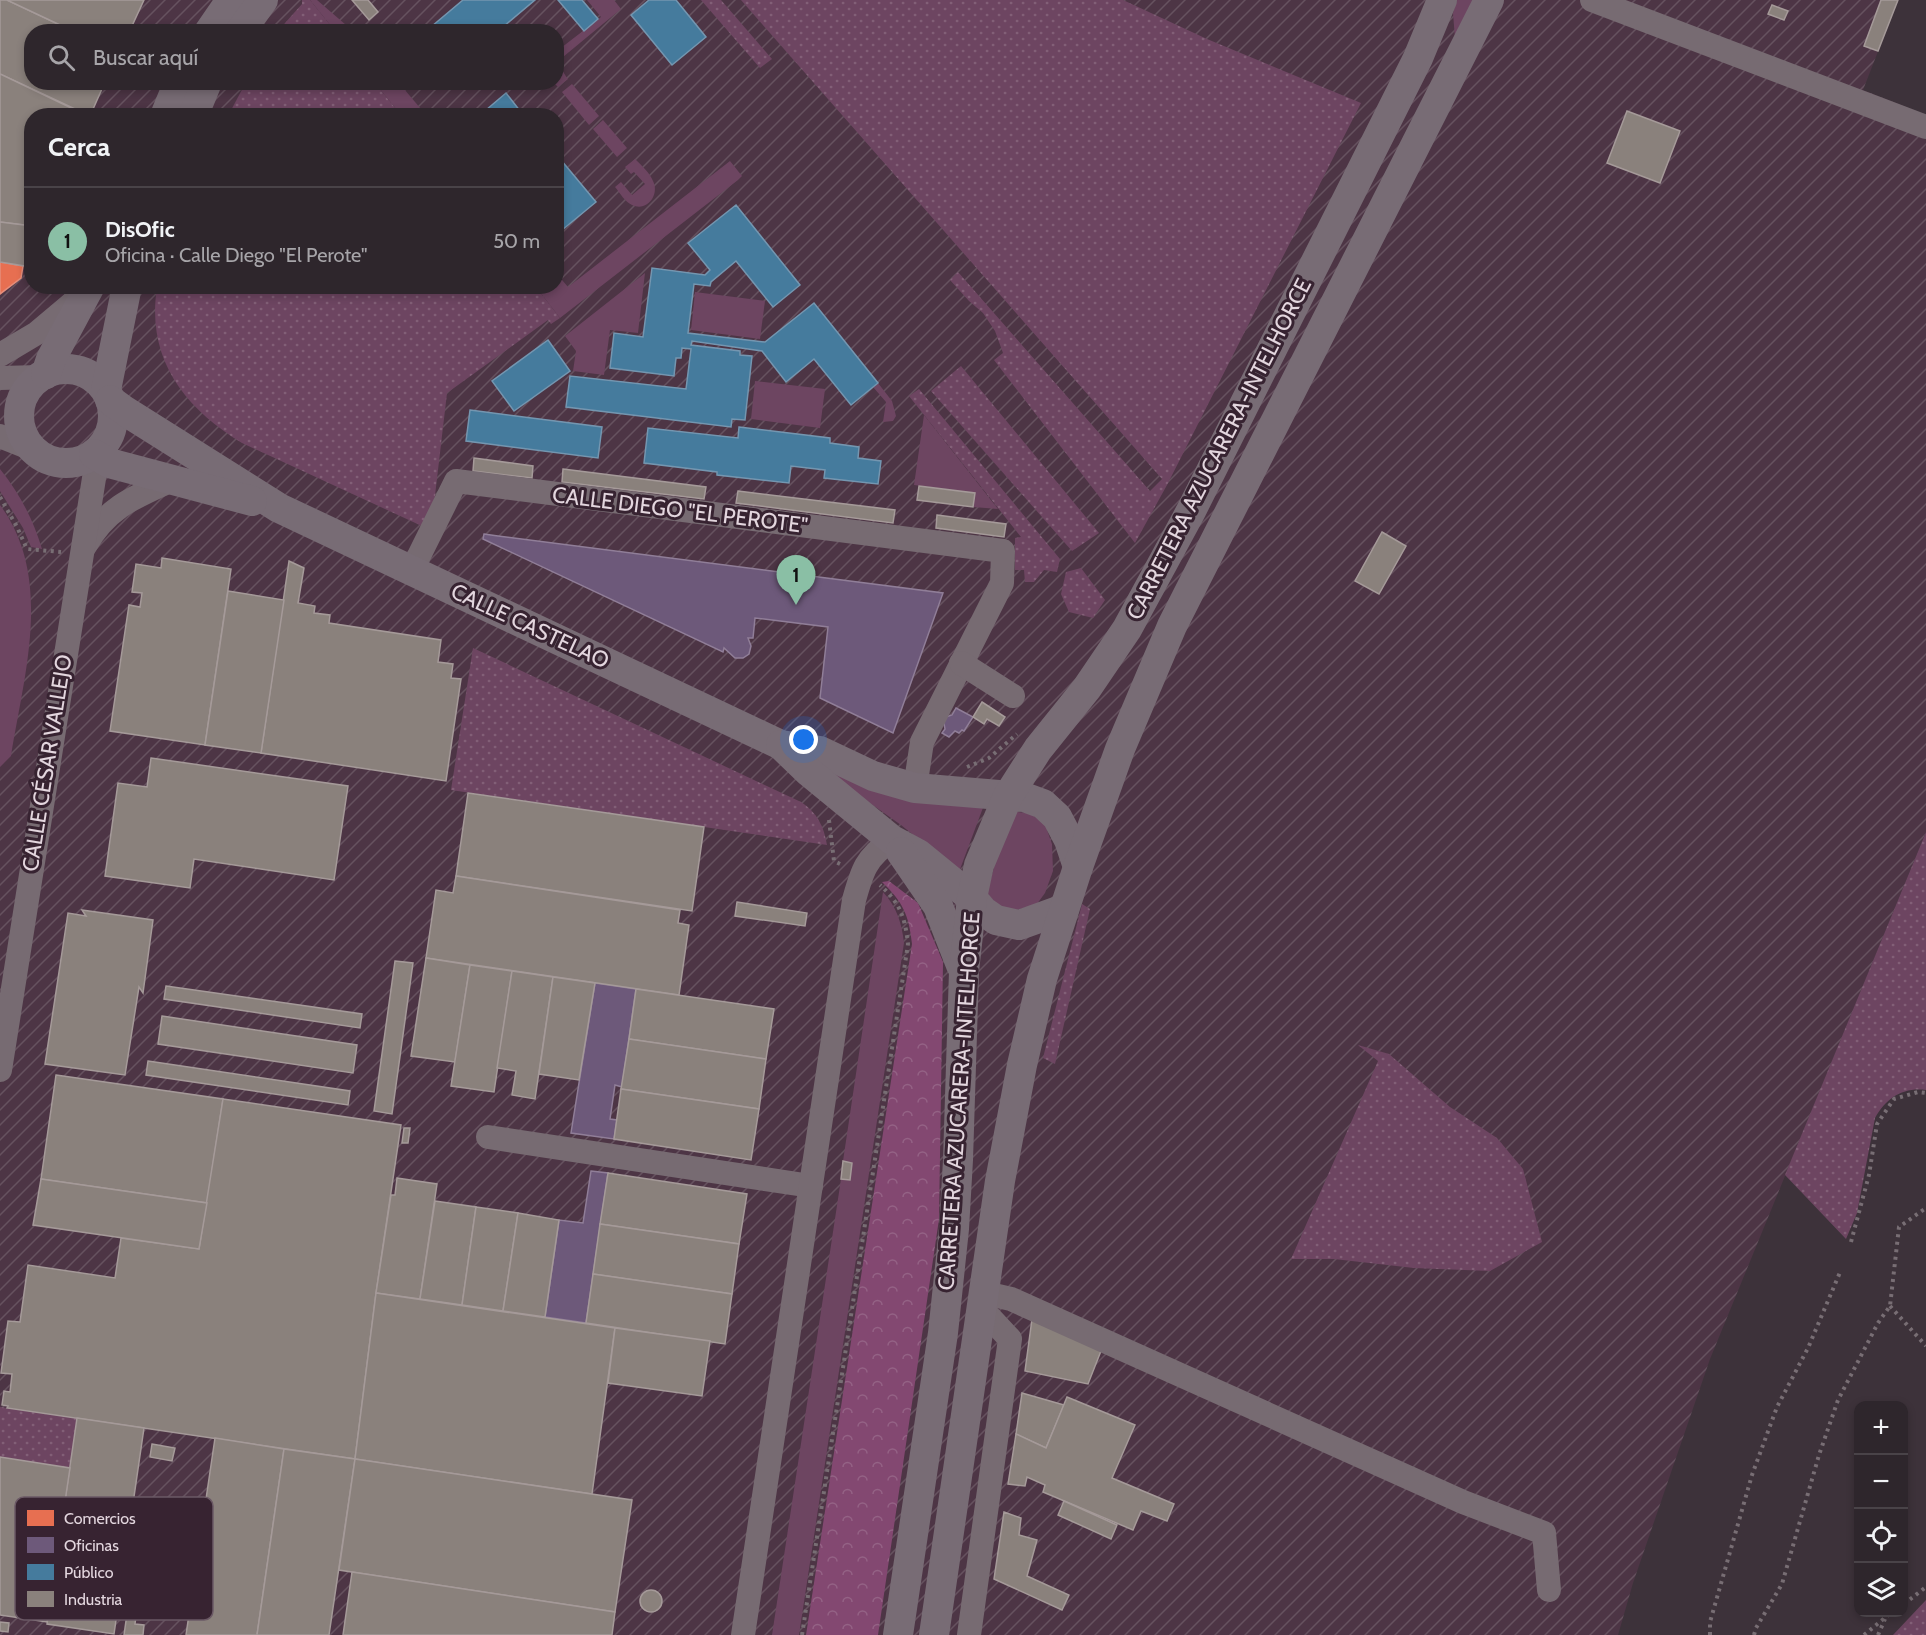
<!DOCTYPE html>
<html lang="es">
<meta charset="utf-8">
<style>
:root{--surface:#2e262c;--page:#3a3238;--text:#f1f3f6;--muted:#a7a5a9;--line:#494348;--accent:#8abfa5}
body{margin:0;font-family:Cabin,sans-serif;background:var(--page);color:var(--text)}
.controls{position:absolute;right:18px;bottom:18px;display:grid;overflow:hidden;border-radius:12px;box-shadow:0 3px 9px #0003}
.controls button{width:54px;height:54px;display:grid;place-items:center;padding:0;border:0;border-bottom:2px solid var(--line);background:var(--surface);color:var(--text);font:30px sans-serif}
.you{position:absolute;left:804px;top:740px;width:21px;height:21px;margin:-15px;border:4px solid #fff;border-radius:50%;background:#1a73e8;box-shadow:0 0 0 9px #1a73e833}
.badge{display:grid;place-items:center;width:39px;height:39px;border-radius:50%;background:var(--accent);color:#111;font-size:20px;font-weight:700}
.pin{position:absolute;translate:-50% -50px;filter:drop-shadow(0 2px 3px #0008)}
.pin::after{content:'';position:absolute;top:32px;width:21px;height:18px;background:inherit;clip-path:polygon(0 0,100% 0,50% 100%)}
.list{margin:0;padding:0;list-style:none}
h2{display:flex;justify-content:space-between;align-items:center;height:78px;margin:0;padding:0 24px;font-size:26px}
h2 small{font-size:20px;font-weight:400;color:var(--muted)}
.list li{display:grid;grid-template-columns:39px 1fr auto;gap:18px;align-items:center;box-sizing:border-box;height:108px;padding:0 24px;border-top:2px solid var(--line)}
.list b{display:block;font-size:22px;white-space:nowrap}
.list p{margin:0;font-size:20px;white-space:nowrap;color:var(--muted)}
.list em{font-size:20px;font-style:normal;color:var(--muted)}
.icon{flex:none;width:33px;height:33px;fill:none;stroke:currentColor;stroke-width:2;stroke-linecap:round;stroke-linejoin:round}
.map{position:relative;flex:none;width:1926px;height:1635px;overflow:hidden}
.search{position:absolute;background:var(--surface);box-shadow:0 3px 9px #0003;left:24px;top:24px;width:540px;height:66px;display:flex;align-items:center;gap:15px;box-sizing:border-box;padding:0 21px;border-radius:24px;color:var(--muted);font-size:22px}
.panel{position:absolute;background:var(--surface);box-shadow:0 3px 9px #0003;left:24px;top:108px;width:540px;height:186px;border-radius:24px}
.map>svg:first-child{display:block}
.industrial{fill:url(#industrial-furrows);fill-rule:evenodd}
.grass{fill:url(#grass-dots)}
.forest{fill:url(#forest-crowns)}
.green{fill:#6d4561}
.shops{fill:#e76f51;stroke:#e68e7b;stroke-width:1.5}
.offices{fill:#6d597a;stroke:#907e98;stroke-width:1.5}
.public{fill:#457b9d;stroke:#7496b0;stroke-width:1.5}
.industry{fill:#8a817c;stroke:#a59a99;stroke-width:1.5}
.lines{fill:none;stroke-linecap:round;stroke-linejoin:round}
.path{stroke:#786e74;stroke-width:4;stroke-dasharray:3 4.5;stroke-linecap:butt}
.minor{stroke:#776b72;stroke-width:24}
.major{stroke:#786c75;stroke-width:30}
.labels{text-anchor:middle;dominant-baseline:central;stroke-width:6;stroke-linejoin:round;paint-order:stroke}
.street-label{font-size:22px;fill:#e3d6de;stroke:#372331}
.key{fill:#372331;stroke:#6b5965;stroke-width:1.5}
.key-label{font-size:16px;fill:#e3d6de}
</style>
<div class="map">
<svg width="1926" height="1635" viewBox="0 0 1926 1635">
<defs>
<pattern id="industrial-furrows" width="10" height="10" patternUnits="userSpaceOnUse" patternTransform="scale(1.5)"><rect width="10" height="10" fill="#4d3545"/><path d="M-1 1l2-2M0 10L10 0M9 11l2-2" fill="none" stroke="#66525f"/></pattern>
<pattern id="grass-dots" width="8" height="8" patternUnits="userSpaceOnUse" patternTransform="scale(1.5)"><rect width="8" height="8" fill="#6d4561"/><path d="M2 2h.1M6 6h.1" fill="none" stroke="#825f77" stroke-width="1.8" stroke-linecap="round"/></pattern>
<pattern id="forest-crowns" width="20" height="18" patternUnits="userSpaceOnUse" patternTransform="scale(1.5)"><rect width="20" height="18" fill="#834871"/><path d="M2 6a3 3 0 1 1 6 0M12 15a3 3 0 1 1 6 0" fill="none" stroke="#946285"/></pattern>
</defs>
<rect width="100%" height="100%" fill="#3d323a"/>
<!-- industrial -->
<path class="industrial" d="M0,0H1898L1863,90L1926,115V832L1710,1359L1633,1583L1618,1635H0ZM32,32H556V82H32ZM32,116H556V286H32Z"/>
<!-- grass -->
<g class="grass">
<polygon points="302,0 310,0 335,31 277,32 302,4"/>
<polygon points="701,0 721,0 772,59 760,68"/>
<polygon points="741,0 1123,0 1207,39 1361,103 1167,485 1135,543 994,360 1003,353 995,331 983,313 969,301 950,280 958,272 1150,491 1162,479"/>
<polygon points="246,82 375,83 401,115 228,116"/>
<path d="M157,287H536L560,318L551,324L548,320L447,393L434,504L424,527L242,443C183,407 146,358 157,287Z"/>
<polygon points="961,366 1099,533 1072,551 931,391"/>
<polygon points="919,389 1060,559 1057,572 1044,570 1034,582 1025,582 1024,570 1015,570 1015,538 1021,537 909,396"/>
<polygon points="1081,568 1105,600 1093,618 1069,612 1061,594 1066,572"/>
<path d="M473,648L801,802C817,812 824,827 827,845L451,790Z"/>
<path d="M1926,832V1090C1903,1087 1886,1098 1875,1118L1857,1213L1846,1239L1785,1175Z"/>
<polygon points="1082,904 1090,909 1055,1064 1043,1058"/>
<polygon points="1358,1045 1389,1054 1450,1107 1497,1138 1523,1169 1542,1242 1490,1271 1414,1268 1334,1259 1291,1259 1378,1061"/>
<polygon points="0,1407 77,1418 70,1468 0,1457"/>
<polygon points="1926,1600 1926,1635 1893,1635"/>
</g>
<!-- forest -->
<path class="forest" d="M889,881L918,903L943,962L939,1219L878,1635H806L912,944C909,915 903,902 882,882Z"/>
<!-- green -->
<g class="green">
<polygon points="310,0 317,0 353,31 335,31"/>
<path d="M587,0H614L621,9L563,57C560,67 562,71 568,79L558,87L554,83L556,82L557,51L601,17Z"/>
<polygon points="1457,0 1474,0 1455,39 1453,13"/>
<polygon points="375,83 399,83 426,115 401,115"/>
<polygon points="572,84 599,116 589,125 562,92"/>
<polygon points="603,120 627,148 617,157 593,129"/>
<path d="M635,159C641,165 650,173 653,181C660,195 647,212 632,205C625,202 620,193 615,187L621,182L632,195L645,184L634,172L631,174L625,167Z"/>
<polygon points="730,161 742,176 738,180 560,318 536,287 556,286 557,274 568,287"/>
<polygon points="645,273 638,333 610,330 604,375 573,371 576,351 565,336"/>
<polygon points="695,292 765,301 760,339 691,330"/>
<polygon points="755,381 825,389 820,428 751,419"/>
<polygon points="878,383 892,401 896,416 893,421 883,422 886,402 873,387"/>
<polygon points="924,415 998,509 973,507 974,493 914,485"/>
<path d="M0,469C20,494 33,519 42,549L31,547L23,528L0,491Z"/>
<path d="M0,505C54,578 24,674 11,756L0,767Z"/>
<polygon points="831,769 984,805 959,872 901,825 830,775"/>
<polygon points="1016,812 1030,813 1045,824 1052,844 1053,871 1045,893 1037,904 1013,911 1000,909 987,893 997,856"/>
<path d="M883,892C897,907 902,924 904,943L799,1635H772L841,1179L850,1180L852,1163L843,1161Z"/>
</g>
<!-- shops -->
<polygon class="shops" points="0,262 23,266 21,278 0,294"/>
<!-- offices -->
<g class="offices">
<polygon points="484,534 498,536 943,593 893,733 820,698 828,627 755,618 753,638 748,638 751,646 749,654 743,658 735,658 724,648 723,652 483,539"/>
<polygon points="956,708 973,717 964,731 962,730 959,733 955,731 949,737 942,733 945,729 943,718 952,715"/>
<polygon points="595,983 636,989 622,1087 615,1085 610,1119 617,1120 614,1139 571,1133"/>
<polygon points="591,1171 608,1173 586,1323 545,1317 559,1220 583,1223"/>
</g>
<!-- public -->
<g class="public">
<polygon points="463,0 535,0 497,32 425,32"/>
<polygon points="558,0 582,0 598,19 584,31"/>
<polygon points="649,0 676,0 706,37 672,65 631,15"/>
<polygon points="506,93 524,116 479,116"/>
<polygon points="556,154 596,202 556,235"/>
<polygon points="736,205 800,285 773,307 736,261 711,282 710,286 694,284 688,333 765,342 814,303 878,383 851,405 814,359 786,382 762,351 692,341 691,345 740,351 740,355 752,356 745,420 732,419 731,427 566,407 570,376 686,389 691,349 682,348 681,358 676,358 674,376 610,368 614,333 643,337 652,268 705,275 710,270 688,243"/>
<polygon points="548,340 570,371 514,411 492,381"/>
<polygon points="470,410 602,427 598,458 466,441"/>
<polygon points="739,427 830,438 830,443 859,447 858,458 881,461 878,484 824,478 825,470 791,466 789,483 717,475 717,472 644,463 648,428 738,438"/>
</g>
<!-- industry -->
<g class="industry">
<polygon points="0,0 7,0 75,32 32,32 32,82 105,82 90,116 0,74"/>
<polygon points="7,0 144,0 132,26 142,32 75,32"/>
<polygon points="352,0 368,0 378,12 369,20"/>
<polygon points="1881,0 1898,0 1878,51 1864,46"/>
<polygon points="1772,5 1788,11 1784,20 1768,14"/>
<polygon points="0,74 88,116 32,116 32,226 0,222"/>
<polygon points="1627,111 1680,131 1660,183 1607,163"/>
<polygon points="0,222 32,226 31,267 0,262"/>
<polygon points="474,458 533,466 532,478 473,471"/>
<polygon points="563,469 706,487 704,499 562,482"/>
<polygon points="919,486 975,493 973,507 917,500"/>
<polygon points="738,491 895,510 893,523 736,503"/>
<polygon points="937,515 1006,524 1004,537 936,528"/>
<polygon points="1382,532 1406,546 1379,594 1355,581"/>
<polygon points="162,558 231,569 205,745 110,731 129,605 140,607 142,593 132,592 136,564 161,568"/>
<polygon points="289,561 304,568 298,603 315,606 314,613 330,615 329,623 441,640 438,662 453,664 451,678 461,679 446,781 261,753"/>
<polygon points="228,591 284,600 261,753 205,745"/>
<polygon points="982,702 1005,717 999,726 987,719 984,724 973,717"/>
<polygon points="151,758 348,786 334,880 194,859 190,888 105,876 118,783 147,787"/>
<polygon points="468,793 704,827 692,911 456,876"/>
<polygon points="456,876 680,910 678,923 689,925 679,995 426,958 436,890 453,893"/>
<polygon points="737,902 807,913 805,926 735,916"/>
<polygon points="82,910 153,920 143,993 139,987 125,1075 45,1064 68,913 86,916"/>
<polygon points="426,958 470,965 455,1062 411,1056"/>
<polygon points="395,961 413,963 392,1114 374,1111"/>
<polygon points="470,965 512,971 494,1092 451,1086"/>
<polygon points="512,971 553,977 535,1099 512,1095 516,1071 497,1068"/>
<polygon points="553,977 595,983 579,1080 539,1074"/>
<polygon points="166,986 362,1014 360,1028 164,999"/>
<polygon points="636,989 774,1009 766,1059 629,1039"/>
<polygon points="162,1016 357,1045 353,1073 158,1044"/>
<polygon points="629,1039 766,1059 759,1109 621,1089"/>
<polygon points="148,1061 350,1091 348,1105 146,1075"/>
<polygon points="56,1075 223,1099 207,1203 41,1179"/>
<polygon points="621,1089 759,1109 751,1160 614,1139"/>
<polygon points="223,1099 401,1125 376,1293 355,1459 7,1408 8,1406 2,1405 4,1391 10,1392 12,1374 1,1373 8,1321 20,1322 28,1265 115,1278 121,1238 199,1249"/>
<polygon points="404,1128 410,1128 408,1143 402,1143"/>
<polygon points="843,1161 852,1163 850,1180 841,1179"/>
<polygon points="608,1173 747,1194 739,1244 600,1224"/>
<polygon points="397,1178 437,1184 420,1299 376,1293 391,1195 395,1195"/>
<polygon points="41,1179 207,1203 199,1249 33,1225"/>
<polygon points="435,1201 476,1207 462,1305 420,1299"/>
<polygon points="476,1207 518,1213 503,1311 462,1305"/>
<polygon points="518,1213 559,1220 545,1317 503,1311"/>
<polygon points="600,1224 739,1244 732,1294 593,1274"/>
<polygon points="593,1274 732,1294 725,1344 586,1323"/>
<polygon points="376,1293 615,1328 592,1494 355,1459"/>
<polygon points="1032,1319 1101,1351 1088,1384 1025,1371"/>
<polygon points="615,1328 710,1341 702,1396 608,1383"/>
<polygon points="1022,1393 1064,1405 1046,1448 1016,1434"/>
<polygon points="1067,1397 1135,1425 1112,1478 1174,1504 1167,1521 1141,1511 1133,1530 1043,1492 1045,1485 1027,1477 1025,1486 1008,1484 1016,1434 1046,1448"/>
<polygon points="77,1418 144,1428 114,1634 47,1624"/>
<polygon points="215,1438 284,1449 257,1635 186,1635"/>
<polygon points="152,1444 175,1448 172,1461 150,1457"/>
<polygon points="284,1449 355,1459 329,1635 257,1635"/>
<polygon points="0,1457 70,1468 47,1622 0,1615"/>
<polygon points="355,1459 632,1500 615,1612 339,1570"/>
<polygon points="1064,1501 1117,1525 1111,1539 1058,1515"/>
<polygon points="1004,1512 1021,1518 1019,1535 1037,1540 1027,1576 1069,1595 1062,1610 994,1579"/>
<polygon points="352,1572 615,1612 612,1635 343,1635"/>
<circle cx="651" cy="1601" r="11"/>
<polygon points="129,1600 138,1601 135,1624 144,1625 143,1635 124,1635"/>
<polygon points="0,1622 9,1623 8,1632 0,1631"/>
</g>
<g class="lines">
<!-- path -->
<g class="path">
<polyline points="0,497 17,527 27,549 61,552"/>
<polyline points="967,767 989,758 1017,734"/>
<polyline points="829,820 834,861 844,866"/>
<polyline points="1851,1242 1869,1175 1877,1124 1894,1099 1918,1092 1926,1093"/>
<polyline points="1890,1306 1926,1346"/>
<polyline points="1904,1604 1926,1587"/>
<path d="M802,1635L908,944C905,917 900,903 880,885"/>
<polyline points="1710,1635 1710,1622 1752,1475 1777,1407 1808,1348 1841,1270"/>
<polyline points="1754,1635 1756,1628 1782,1584 1819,1455 1838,1400 1878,1323 1890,1306 1899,1227 1926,1208"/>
<polyline points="1864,1635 1892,1612"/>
<polyline points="1878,1635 1885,1619"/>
</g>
<!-- minor -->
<g class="minor">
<polyline points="1592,0 1926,127"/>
<polyline points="0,355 37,333 81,296"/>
<polyline points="0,378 40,377"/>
<polyline points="0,436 32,449"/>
<path d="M85,546C106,508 134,497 172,480"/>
<polyline points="412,570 456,481 1003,551 1002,583 922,742 915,788"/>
<polyline points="961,663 1013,696"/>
<polyline points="0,1070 95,472 90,457"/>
<polyline points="488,1137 811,1186"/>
<polyline points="985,1293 1011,1299 1463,1502 1544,1533 1549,1590"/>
<path d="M743,1635L854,900C862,871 866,857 892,840"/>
<polyline points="969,1635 1010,1339 982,1309"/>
</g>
<!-- major -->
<g class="major">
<polyline points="209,32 231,0"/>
<polyline points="240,32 263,0"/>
<polyline points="165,116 179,82"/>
<polyline points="193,116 207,82"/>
<circle cx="66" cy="416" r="47"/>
<polyline points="46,374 51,359 90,286"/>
<polyline points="106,390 127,286"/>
<polyline points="110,400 125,411 279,508 781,745 820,751 873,776 915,788 1024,797 1043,804 1057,817 1069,840 1078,867"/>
<polyline points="94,454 109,463 252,501"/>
<polyline points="781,745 809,772 892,840 918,854 972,898 983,911 996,920 1019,925 1064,909"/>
<polyline points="901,852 938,906 961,965"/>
<polyline points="898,1635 943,1333 954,1229 958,1160 964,971 972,898 979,865 1008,796 1038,749 1087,688 1127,629 1192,509 1418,58 1442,0"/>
<polyline points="934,1635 1000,1181 1022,1065 1042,979 1078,867 1120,749 1172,626 1489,0"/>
</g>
</g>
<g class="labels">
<!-- street labels -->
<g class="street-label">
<text transform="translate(1219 449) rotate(-63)">CARRETERA AZUCARERA-INTELHORCE</text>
<text transform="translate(680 510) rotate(7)">CALLE DIEGO "EL PEROTE"</text>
<text transform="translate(530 626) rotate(25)">CALLE CASTELAO</text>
<text transform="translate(47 763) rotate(-81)">CALLE CÉSAR VALLEJO</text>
<text transform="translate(959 1101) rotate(-86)">CARRETERA AZUCARERA-INTELHORCE</text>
</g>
</g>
<!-- legend -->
<rect x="15" y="1497" width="198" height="123" rx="9" class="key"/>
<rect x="27" y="1510" width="27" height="16" fill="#e76f51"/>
<rect x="27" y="1537" width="27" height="16" fill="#6d597a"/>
<rect x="27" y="1564" width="27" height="16" fill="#457b9d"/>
<rect x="27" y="1591" width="27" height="16" fill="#8a817c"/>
<g class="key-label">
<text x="64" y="1524">Comercios</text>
<text x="64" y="1551">Oficinas</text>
<text x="64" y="1578">Público</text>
<text x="64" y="1605">Industria</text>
</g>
</svg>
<div class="controls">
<button>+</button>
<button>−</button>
<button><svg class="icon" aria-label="locate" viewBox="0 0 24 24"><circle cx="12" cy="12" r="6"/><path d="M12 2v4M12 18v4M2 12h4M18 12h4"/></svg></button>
<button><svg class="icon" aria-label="layers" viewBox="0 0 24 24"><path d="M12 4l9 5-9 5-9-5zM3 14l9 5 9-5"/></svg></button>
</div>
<div class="you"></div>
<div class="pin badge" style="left:796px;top:605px">1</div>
<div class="search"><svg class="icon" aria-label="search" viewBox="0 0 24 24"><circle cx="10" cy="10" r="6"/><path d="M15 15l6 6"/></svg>Buscar aquí</div>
<section class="panel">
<h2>Cerca<small></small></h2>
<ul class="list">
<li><span class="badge">1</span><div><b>DisOfic</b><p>Oficina · Calle Diego &quot;El Perote&quot;</p></div><em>50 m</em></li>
</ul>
</section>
</div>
